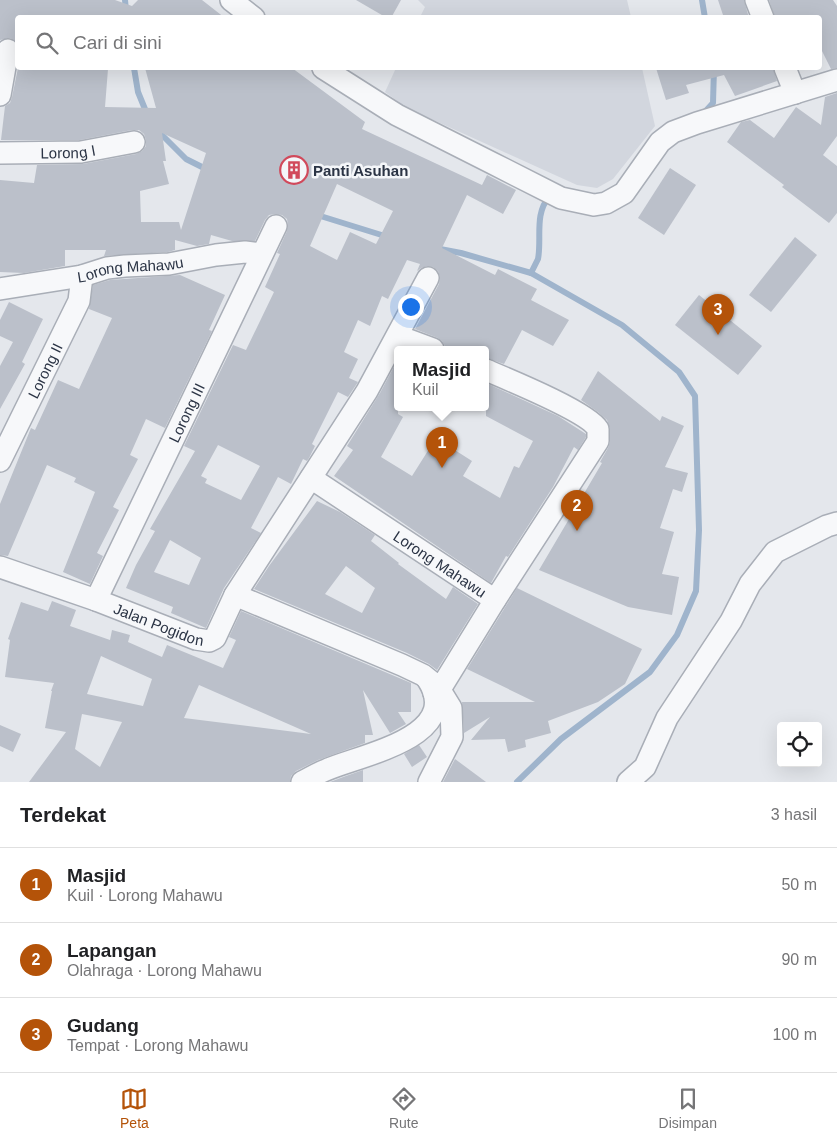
<!DOCTYPE html>
<html lang="id">
<meta charset="utf-8">
<style>
:root{--surface:#fff;--page:#f6f6f6;--text:#202124;--muted:#757577;--line:#e0e0e0;--accent:#b45309}
body{margin:0;font-family:Helvetica,sans-serif;background:var(--page);color:var(--text)}
.controls{position:absolute;right:15px;bottom:15px;display:grid;overflow:hidden;border-radius:5px;box-shadow:0 5px 20px #0002}
.controls button{width:45px;height:45px;display:grid;place-items:center;padding:0;border:0;border-bottom:1px solid var(--line);background:var(--surface);color:var(--text);font:25px sans-serif}
.you{position:absolute;left:410px;top:306px;width:18px;height:18px;margin:-12px;border:4px solid #fff;border-radius:50%;background:#1a73e8;box-shadow:0 0 0 8px #1a73e833}
.badge{display:grid;place-items:center;width:32px;height:32px;border-radius:50%;background:var(--accent);color:#fff;font-size:16px;font-weight:700}
.pin{position:absolute;translate:-50% -41px;filter:drop-shadow(0 1px 2px #0008)}
.pin::after{content:'';position:absolute;top:26px;width:18px;height:15px;background:inherit;clip-path:polygon(0 0,100% 0,50% 100%)}
.popup{position:absolute;left:394px;top:346px;width:95px;height:65px;box-sizing:border-box;display:grid;place-content:center;border-radius:5px;background:var(--surface);filter:drop-shadow(0 1px 4px #0005);font-size:16px;white-space:nowrap;color:var(--muted)}
.popup b{font-size:19px;color:var(--text)}
.popup::after{content:'';position:absolute;left:50%;top:100%;margin-left:-10px;border:10px solid transparent;border-top-color:var(--surface)}
.list{margin:0;padding:0;list-style:none}
h2{display:flex;justify-content:space-between;align-items:center;height:65px;margin:0;padding:0 20px;font-size:21px}
h2 small{font-size:16px;font-weight:400;color:var(--muted)}
.list li{display:grid;grid-template-columns:32px 1fr auto;gap:15px;align-items:center;box-sizing:border-box;height:75px;padding:0 20px;border-top:1px solid var(--line)}
.list b{display:block;font-size:19px;white-space:nowrap}
.list p{margin:0;font-size:16px;white-space:nowrap;color:var(--muted)}
.list em{font-size:16px;font-style:normal;color:var(--muted)}
.icon{flex:none;width:28px;height:28px;fill:none;stroke:currentColor;stroke-width:2;stroke-linecap:round;stroke-linejoin:round}
.map{position:relative;flex:none;width:837px;height:782px;overflow:hidden}
.search{position:absolute;background:var(--surface);box-shadow:0 5px 20px #0002;left:15px;right:15px;top:15px;height:55px;display:flex;align-items:center;gap:12px;box-sizing:border-box;padding:0 18px;border-radius:5px;color:var(--muted);font-size:19px}
.sheet{height:290px;background:var(--surface)}
nav{display:flex;justify-content:space-around;align-items:center;box-sizing:border-box;height:70px;border-top:1px solid var(--line);background:var(--surface);font-size:14px;color:var(--muted)}
nav a{display:grid;justify-items:center;gap:2px}
nav .on{color:var(--accent)}
.map>svg:first-child{display:block}
.built{fill:#d2d6de}
.lines{fill:none;stroke-linecap:round;stroke-linejoin:round}
.stream{stroke:#9fb4cc;stroke-width:6}
.building{fill:#bbc0ca;fill-rule:evenodd}
.minor-casing{stroke:#a9aeb7;stroke-width:24}
.minor{stroke:#f7f8fa;stroke-width:21}
.labels{text-anchor:middle;dominant-baseline:central;stroke-width:5;stroke-linejoin:round;paint-order:stroke}
.street-label{font-size:15px;fill:#2b3445;stroke:#f4f6f9}
.poi-label{font-size:15px;font-weight:bold;fill:#2b3445;stroke:#f4f6f9;text-anchor:start}
</style>
<div class="map">
<svg width="837" height="782" viewBox="0 0 837 782">
<rect width="100%" height="100%" fill="#e4e7ec"/>
<!-- built -->
<g class="built">
<polygon points="418,0 627,0 631,17 420,17 425,7"/>
<polygon points="396,68 642,68 655,126 613,179 597,188 577,185 407,108 385,92"/>
</g>
<g class="lines">
<!-- stream -->
<g class="stream">
<polyline points="125,0 126,11"/>
<polyline points="702,0 705,18"/>
<polyline points="134,68 138,92 147,114"/>
<polyline points="702,115 713,103 714,68"/>
<polyline points="158,131 186,159 208,170"/>
<polyline points="314,214 388,237"/>
<polyline points="440,249 461,253 531,273 622,325 679,372 695,396 699,530 696,591 677,635 650,672 561,739 517,782"/>
<path d="M531,273C533,269 536,263 538,259C542,239 534,214 549,197"/>
</g>
</g>
<!-- building -->
<g class="building">
<polygon points="0,0 115,0 132,6 138,0 202,0 225,18 18,18 18,42 10,38 0,40"/>
<polygon points="356,0 401,0 391,18 387,18"/>
<polygon points="718,0 744,0 749,18 724,18"/>
<polygon points="769,0 833,0 837,6 837,68 831,69 820,47 820,18 775,18"/>
<path d="M18,68H89L108,69L105,107L156,108L145,68H292L365,122L362,129L482,185L487,175L516,190L503,214L467,195L442,248L495,275L498,269L537,289L531,300L569,320L553,346L522,330L504,364L486,358V349H451L445,346L442,341L438,338L415,329L439,284L440,277L438,271L433,267L427,266L421,268L417,271L420,264L407,260L388,299L382,296L370,326L358,320L344,352L358,359L349,378L358,382L348,397L338,392L312,444L315,446L309,458L307,461L303,459L291,484L278,477L251,528L261,533L224,588L206,628L171,613L173,607L126,588L136,565L155,531L150,529L195,451L184,446L233,345L246,350L274,292L265,287L280,254L277,253L287,231L288,225L287,219L282,215L275,214L269,215L265,220L255,241H232L211,235L209,244L197,246L175,240V250L168,252L104,256L106,250H65V266L24,273L0,272V180L34,183L37,165L83,164L136,154L142,151L146,146V140L144,134L139,130H132L80,140H1L5,106L10,103L12,97ZM162,133L206,153L181,230L179,222H141L140,191L169,184L163,161H166ZM337,184L393,211L376,244L350,232L337,260L310,246ZM218,445L260,466L241,500L205,483L207,479L201,476ZM170,540L201,558L189,585L154,572Z"/>
<polygon points="656,68 773,68 777,81 735,96 724,75 686,85 689,93 666,100"/>
<polygon points="837,93 837,136 823,155 837,166 837,213 829,223 782,187 784,185 727,142 741,122 750,120 774,138 796,107 821,125 825,97"/>
<polygon points="670,168 696,185 664,235 638,218"/>
<polygon points="795,237 817,255 771,312 749,295"/>
<polygon points="180,275 225,295 209,330 212,331 165,428 146,419 130,455 138,459 113,507 119,510 97,553 103,556 90,584 63,572 95,492 74,482 76,478 47,465 8,556 0,555 0,504 31,428 35,430 58,380 79,389 112,318 89,309 93,285 110,280"/>
<polygon points="699,295 762,346 738,375 675,325"/>
<polygon points="9,302 43,319 22,362 25,364 0,409 0,366 13,342 0,336 0,320"/>
<polygon points="398,359 398,414 403,417 381,457 412,476 436,438 472,461 463,476 500,498 514,466 519,468 533,441 486,416 486,383 558,416 586,434 586,437 578,450 574,447 553,487 508,557 506,556 491,583 334,476 353,450 347,446 380,393"/>
<polygon points="598,371 660,421 662,416 684,426 665,467 688,473 682,492 673,489 660,528 674,532 662,574 679,577 672,615 628,607 539,570 602,463 600,462 608,448 610,442 610,429 607,420 598,412 581,400"/>
<path d="M317,501L340,512L375,535L371,541L399,563L398,564L446,599L453,587L478,604L437,670L429,664L407,653L254,589L269,566ZM346,566L375,588L362,613L325,594Z"/>
<polygon points="517,588 642,649 625,684 598,702 548,721 551,733 525,740 526,747 508,752 505,739 471,740 490,717 464,733 462,702 535,702 467,669"/>
<path d="M52,601L76,610L70,626L110,640L112,630L130,635L128,642L162,657L167,645L223,668L236,640L229,637L241,611L411,683V712H398L406,724L390,733L363,690L373,735H365V743L318,760L296,771L291,776L290,782H29L66,732L45,728L52,691H51L54,683L5,677L10,640L8,639L21,602L48,611ZM101,656L152,679L143,706L87,694ZM199,685L311,734L184,718ZM82,714L122,722L100,767L75,749Z"/>
<polygon points="0,725 21,734 13,752 0,746"/>
<polygon points="419,745 427,757 412,767 404,754"/>
<polygon points="455,759 486,782 443,782"/>
<polygon points="363,770 363,782 330,782 346,776"/>
</g>
<g class="lines">
<defs>
<g id="minor">
<polyline points="231,0 254,18"/>
<polyline points="756,0 763,18"/>
<polyline points="323,68 397,115 492,163 561,198 594,205 606,203 624,193 660,142 673,132 697,123 837,80"/>
<polyline points="785,68 795,93"/>
<polyline points="0,95 8,50"/>
<path id="s1" d="M0,153L81,152L134,142"/>
<path id="s2" d="M0,289L82,276L107,268L125,266L169,264L216,255L245,252L262,254"/>
<polyline points="398,336 433,349"/>
<path id="s3" d="M0,461L79,301L82,276"/>
<path id="s4" d="M311,478L495,600"/>
<path id="s5" d="M0,567L96,600L196,639L209,641L215,638L235,595L367,391L428,278"/>
<path d="M235,595L402,665L423,675L438,687L442,686L495,600L598,441V429C588,412 507,379 486,370"/>
<path id="s6" d="M96,600L276,226"/>
<path d="M302,782C310,778 318,773 326,770C360,755 464,737 428,680"/>
<polyline points="429,782 452,737 451,708 443,695 434,693"/>
<polyline points="628,782 645,767 667,718 731,621 750,584 775,552 827,526 837,523"/>
</g>
</defs>
<!-- minor casing -->
<use href="#minor" class="minor-casing"/>
<!-- minor -->
<use href="#minor" class="minor"/>
</g>
<!-- icons -->
<defs>
<symbol id="building-ring" viewBox="-11 -11 22 22"><circle r="9.5" fill="#f4f6f9" stroke="#d1495b" stroke-width="1.5"/><path d="M-4-6H4V6H1V3H-1V6H-4ZM-2.5-4.3h1.7v1.8h-1.7ZM.8-4.3h1.7v1.8H.8ZM-2.5-1h1.7V.8h-1.7ZM.8-1h1.7V.8H.8Z" fill="#d1495b"/></symbol>
</defs>
<g fill-rule="evenodd">
<use href="#building-ring" x="278" y="154" width="32" height="32"/>
</g>
<g class="labels">
<!-- street labels -->
<g class="street-label">
<text stroke="none"><textPath href="#s1" startOffset="68">Lorong I</textPath></text>
<text stroke="none"><textPath href="#s2" startOffset="132">Lorong Mahawu</textPath></text>
<text stroke="none"><textPath href="#s3" startOffset="101">Lorong II</textPath></text>
<text stroke="none"><textPath href="#s6" startOffset="208">Lorong III</textPath></text>
<text stroke="none"><textPath href="#s4" startOffset="155">Lorong Mahawu</textPath></text>
<text stroke="none"><textPath href="#s5" startOffset="169">Jalan Pogidon</textPath></text>
</g>
<!-- poi labels -->
<g class="poi-label">
<text x="313" y="170">Panti Asuhan</text>
</g>
</g>
</svg>
<div class="controls">
<button><svg class="icon" aria-label="locate" viewBox="0 0 24 24"><circle cx="12" cy="12" r="6"/><path d="M12 2v4M12 18v4M2 12h4M18 12h4"/></svg></button>
</div>
<div class="you"></div>
<div class="pin badge" style="left:442px;top:468px">1</div>
<div class="popup"><b>Masjid</b>Kuil</div>
<div class="pin badge" style="left:577px;top:531px">2</div>
<div class="pin badge" style="left:718px;top:335px">3</div>
<div class="search"><svg class="icon" aria-label="search" viewBox="0 0 24 24"><circle cx="10" cy="10" r="6"/><path d="M15 15l6 6"/></svg>Cari di sini</div>
</div>
<section class="sheet">
<h2>Terdekat<small>3 hasil</small></h2>
<ul class="list">
<li><span class="badge">1</span><div><b>Masjid</b><p>Kuil · Lorong Mahawu</p></div><em>50 m</em></li>
<li><span class="badge">2</span><div><b>Lapangan</b><p>Olahraga · Lorong Mahawu</p></div><em>90 m</em></li>
<li><span class="badge">3</span><div><b>Gudang</b><p>Tempat · Lorong Mahawu</p></div><em>100 m</em></li>
</ul>
</section>
<nav>
<a class="on"><svg class="icon" aria-label="map" viewBox="0 0 24 24"><path d="M3 6l6-2 6 2 6-2v14l-6 2-6-2-6 2zM9 4v14M15 6v14"/></svg>Peta</a>
<a><svg class="icon" aria-label="directions" viewBox="0 0 24 24"><path d="M12 3l9 9-9 9-9-9zM9 14v-3h6M13 9l2 2-2 2"/></svg>Rute</a>
<a><svg class="icon" aria-label="saved" viewBox="0 0 24 24"><path d="M7 4h10v16l-5-4-5 4z"/></svg>Disimpan</a>
</nav>
